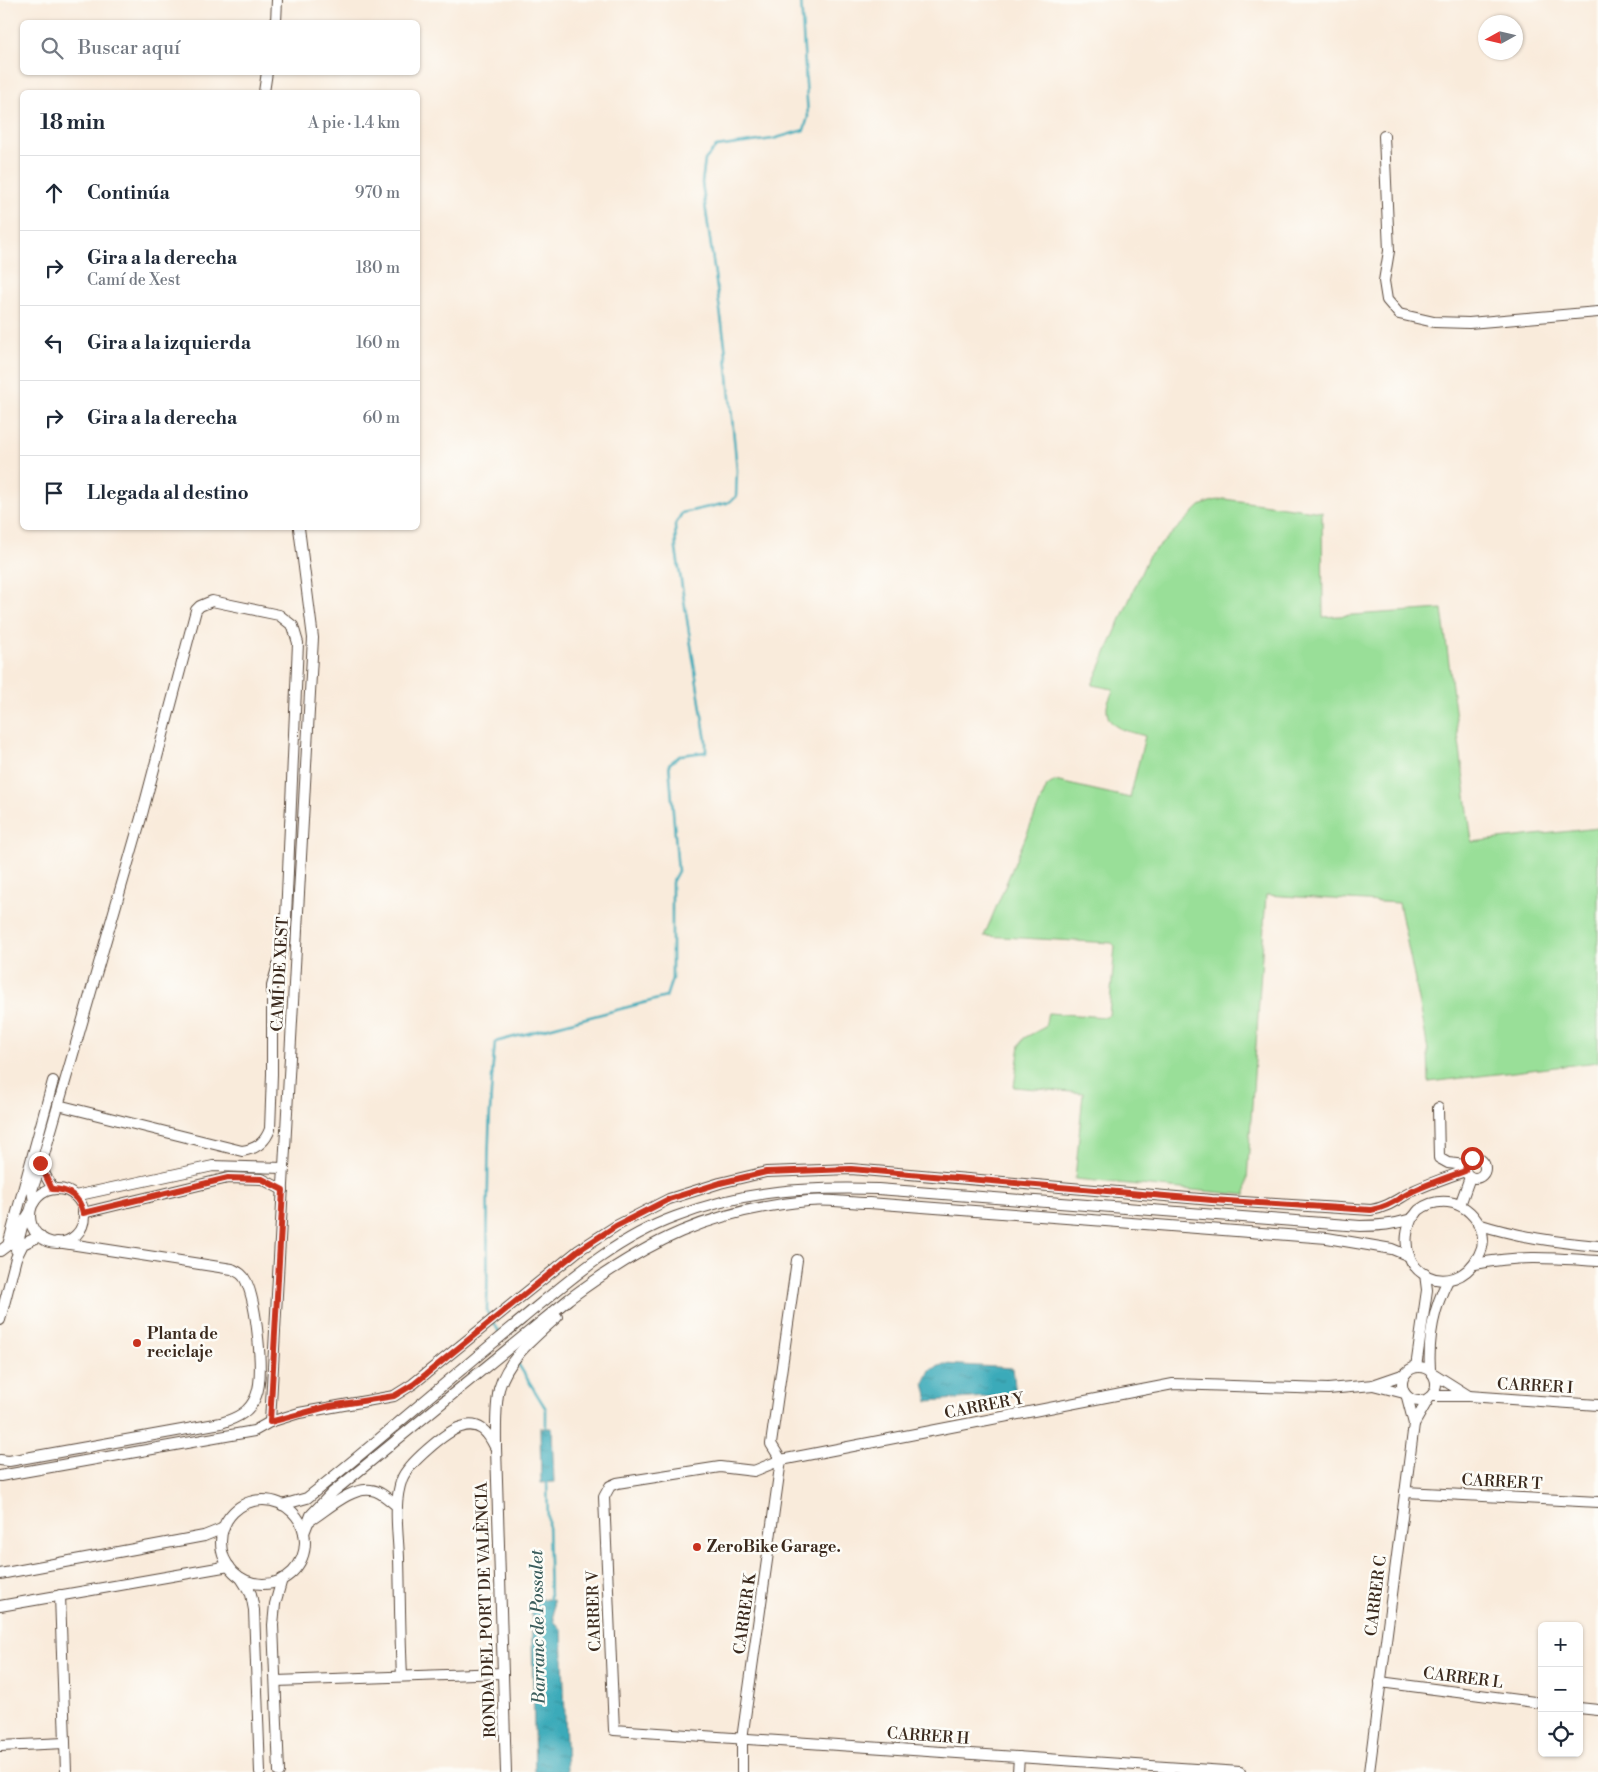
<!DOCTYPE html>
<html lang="es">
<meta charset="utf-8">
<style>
:root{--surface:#fff;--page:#f6f6f7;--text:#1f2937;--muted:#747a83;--line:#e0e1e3}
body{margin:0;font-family:"Libre Bodoni",serif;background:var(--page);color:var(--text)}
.controls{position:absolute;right:15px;bottom:15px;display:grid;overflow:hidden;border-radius:8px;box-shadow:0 1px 4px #0004}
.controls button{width:45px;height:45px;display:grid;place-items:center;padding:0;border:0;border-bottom:1px solid var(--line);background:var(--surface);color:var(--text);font:25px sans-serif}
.compass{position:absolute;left:1478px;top:15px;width:45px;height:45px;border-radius:50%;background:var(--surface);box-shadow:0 1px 4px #0004;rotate:262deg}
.stop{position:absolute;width:15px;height:15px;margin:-11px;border:4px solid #c8321e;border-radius:50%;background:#fff}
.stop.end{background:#c8321e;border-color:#fff;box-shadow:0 1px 5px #0008}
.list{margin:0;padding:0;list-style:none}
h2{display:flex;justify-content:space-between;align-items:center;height:65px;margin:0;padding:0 20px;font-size:21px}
h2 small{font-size:16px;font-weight:400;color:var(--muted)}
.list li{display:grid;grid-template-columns:32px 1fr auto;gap:15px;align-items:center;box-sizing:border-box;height:75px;padding:0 20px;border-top:1px solid var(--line)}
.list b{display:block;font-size:19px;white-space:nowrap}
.list p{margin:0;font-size:16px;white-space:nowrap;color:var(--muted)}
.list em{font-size:16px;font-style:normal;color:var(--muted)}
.icon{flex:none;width:28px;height:28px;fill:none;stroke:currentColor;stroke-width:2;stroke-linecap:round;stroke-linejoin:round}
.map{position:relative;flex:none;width:1598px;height:1772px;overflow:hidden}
.search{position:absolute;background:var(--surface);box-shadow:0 1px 4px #0004;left:20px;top:20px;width:400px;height:55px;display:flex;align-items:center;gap:12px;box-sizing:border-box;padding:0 18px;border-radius:8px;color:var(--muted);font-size:19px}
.panel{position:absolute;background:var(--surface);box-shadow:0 1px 4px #0004;left:20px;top:90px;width:400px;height:440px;border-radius:8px}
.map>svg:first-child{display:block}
.grass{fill:#99df98;stroke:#6a845b}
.water{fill:url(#water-ripples);stroke:#3b6a6c}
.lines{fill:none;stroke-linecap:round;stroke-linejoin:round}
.stream{stroke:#3baab9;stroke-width:2.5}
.minor-casing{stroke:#58473a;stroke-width:12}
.minor{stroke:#fff;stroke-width:10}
.route{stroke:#c8321e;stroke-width:6}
.poi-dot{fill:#c8321e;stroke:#fdfcf7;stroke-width:2}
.labels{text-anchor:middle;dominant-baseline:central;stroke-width:5;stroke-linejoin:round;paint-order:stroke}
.street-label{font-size:16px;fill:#3b2a1e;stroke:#fdfcf7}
.poi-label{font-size:16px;font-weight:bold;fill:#3b2a1e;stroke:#fdfcf7;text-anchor:start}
.water-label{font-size:18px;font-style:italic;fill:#3b5d5c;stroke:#fdfcf7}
</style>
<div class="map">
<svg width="1598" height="1772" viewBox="0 0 1598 1772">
<defs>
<pattern id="water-ripples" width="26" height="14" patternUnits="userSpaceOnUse" patternTransform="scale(1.25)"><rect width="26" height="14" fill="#3baab9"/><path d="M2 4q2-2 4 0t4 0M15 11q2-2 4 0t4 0" fill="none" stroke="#338b96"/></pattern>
</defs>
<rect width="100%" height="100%" fill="#fdfcf7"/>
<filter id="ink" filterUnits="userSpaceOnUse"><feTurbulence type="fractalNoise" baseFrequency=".02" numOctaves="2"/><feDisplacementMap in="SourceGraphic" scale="10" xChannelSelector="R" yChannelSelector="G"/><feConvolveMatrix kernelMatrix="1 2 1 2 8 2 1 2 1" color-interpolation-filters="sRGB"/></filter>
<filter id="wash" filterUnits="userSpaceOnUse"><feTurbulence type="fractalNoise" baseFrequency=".0096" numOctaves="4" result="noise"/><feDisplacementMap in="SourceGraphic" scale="20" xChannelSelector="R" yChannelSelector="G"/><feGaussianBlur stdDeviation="1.12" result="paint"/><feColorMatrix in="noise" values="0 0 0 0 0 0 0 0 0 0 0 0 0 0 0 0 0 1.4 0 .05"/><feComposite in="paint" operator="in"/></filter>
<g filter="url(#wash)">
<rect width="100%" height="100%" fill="#f9ebdb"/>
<!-- grass -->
<path class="grass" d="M1224,499L1322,512L1323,617L1442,609L1472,842L1598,828V1062L1429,1082L1428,1051L1422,1015L1399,903L1266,895L1246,1195L1075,1179L1083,1093L1014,1087L1020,1045L1024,1038L1045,1027L1048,1013L1106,1017L1109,1015L1115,946L1112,943L984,936L1047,786L1055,781L1130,798L1145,736C1130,731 1106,730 1107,708C1107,702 1112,695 1113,689L1092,685L1148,557L1200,506L1212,501Z"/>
<!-- water -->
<g class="water">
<polygon points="944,1364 1013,1368 1016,1395 928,1401 924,1383 930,1370"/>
<polygon points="540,1428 552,1428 554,1482 541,1483"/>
<polygon points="531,1597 553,1600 554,1621 562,1630 567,1772 535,1772"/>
</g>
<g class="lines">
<!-- stream -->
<g class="stream">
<path d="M490,1317L487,1312C488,1222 486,1131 495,1042L666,997L672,979V882L678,871L669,764L681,755L706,752V741L676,549L675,525L682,513L727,503L736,497L737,470L725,345L702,183L705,160L716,147L773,139L804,130L808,117L801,0"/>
<polyline points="493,1321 500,1334"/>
<polyline points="517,1362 546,1409 546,1428"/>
<polyline points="547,1482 550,1601"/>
</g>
</g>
</g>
<g filter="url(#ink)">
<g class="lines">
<defs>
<g id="minor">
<polyline points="276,22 277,0"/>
<polyline points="264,92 267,72"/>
<polyline points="1384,136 1389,251 1384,281 1387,300 1399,314 1434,322 1469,323 1598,312"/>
<polyline points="1438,1108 1439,1158 1448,1163 1465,1165"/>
<circle cx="1475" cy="1168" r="10"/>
<polyline points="43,1161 44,1173 53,1189"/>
<circle cx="57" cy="1216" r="27"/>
<polyline points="75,1196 213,1166 284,1168"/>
<path d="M34,1202L32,1190L43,1158L141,818L196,610L200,606L212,601L279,615L293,626L298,643L285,940L272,986V1074L270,1129C265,1143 256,1149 242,1151L58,1105"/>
<polyline points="1460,1205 1470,1177"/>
<polyline points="83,1213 228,1178 262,1179 283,1190"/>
<path d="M1478,1224C1518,1237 1556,1242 1598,1246"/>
<polyline points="16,1250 23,1223 30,1212"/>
<polyline points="0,1251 8,1245 53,1081"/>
<path d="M1475,1264C1520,1255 1552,1258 1598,1261"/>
<polyline points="0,1320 16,1258 23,1244 40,1236"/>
<circle cx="1419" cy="1384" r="17"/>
<polyline points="1416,1367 1427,1290 1425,1274"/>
<path d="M1430,1370C1428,1339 1434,1307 1448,1280"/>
<polyline points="1404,1393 1373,1385 1405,1374"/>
<polyline points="1432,1396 1469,1396 1434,1374"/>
<polyline points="1469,1396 1598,1405"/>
<polyline points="1407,1397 1414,1424 1429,1398"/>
<polyline points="270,1422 313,638 299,528"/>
<path d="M0,1460L9,1461L221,1423C237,1418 250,1412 256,1396C265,1375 256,1302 246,1281C243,1274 238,1272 232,1269L57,1242"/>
<polyline points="781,1460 771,1444 797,1260"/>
<path d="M0,1476L254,1431L270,1422L299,1413L394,1396L413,1384L579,1250L616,1226L669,1199L720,1183L766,1172L851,1169L1212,1200L1371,1210C1387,1208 1399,1198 1413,1191C1430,1183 1448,1177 1465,1171"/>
<polyline points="1405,1492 1598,1502"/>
<circle cx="263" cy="1542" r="42"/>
<path d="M282,1505L307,1498C380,1440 450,1378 522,1319C568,1281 617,1238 675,1217C745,1190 804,1187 878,1189L1360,1226C1376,1226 1392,1225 1408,1220C1414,1219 1415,1214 1419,1210C1427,1204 1438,1201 1448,1202C1463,1204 1473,1213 1480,1226C1484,1235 1484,1246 1479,1255C1454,1304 1389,1274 1411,1220"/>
<path d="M309,1521C326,1511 350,1487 371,1490C381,1491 389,1500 397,1506"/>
<path d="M304,1533L311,1515L333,1492L569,1299C647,1241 710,1210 808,1201C828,1199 849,1203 869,1203L1327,1238L1392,1249L1409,1256"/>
<polyline points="0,1574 204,1536 224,1528"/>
<polyline points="241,1578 251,1594 254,1610 260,1772"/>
<polyline points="60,1595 66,1772"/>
<polyline points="0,1606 229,1566"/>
<path d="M402,1676C400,1636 400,1597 399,1558C398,1532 393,1503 402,1479C407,1465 446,1431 461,1427C479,1421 488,1432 495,1447"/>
<polyline points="276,1681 503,1673"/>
<polyline points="1380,1682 1542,1703"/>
<polyline points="1579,1708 1598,1710"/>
<polyline points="0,1746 65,1743"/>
<polyline points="279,1772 273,1625 275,1604 282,1579"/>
<path d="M506,1772L496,1448C496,1429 495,1408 499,1389C508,1358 534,1338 557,1317"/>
<polyline points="742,1772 742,1739 781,1460"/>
<polyline points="1018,1772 1019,1757"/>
<polyline points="1240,1772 614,1730 604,1497 610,1486 617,1483 720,1467 754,1471 781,1460 1173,1384 1328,1389 1373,1385"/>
<polyline points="1369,1772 1414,1424"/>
</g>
</defs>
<!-- minor casing -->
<use href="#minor" class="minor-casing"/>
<!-- minor -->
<use href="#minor" class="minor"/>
</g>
</g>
<g class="lines" filter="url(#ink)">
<!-- route -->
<path class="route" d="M40,1163L44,1158V1172L52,1189C68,1189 80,1197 83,1213L228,1178L262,1179L283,1190L270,1422L330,1406L394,1396L414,1384L579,1250L616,1226L669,1199L720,1183L766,1172L851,1169L1212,1200L1371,1210C1387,1208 1399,1198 1413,1191C1430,1183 1448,1177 1465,1171L1466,1165L1472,1158"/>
</g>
<!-- markers -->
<g class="poi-dot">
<circle cx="137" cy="1343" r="5"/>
<circle cx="697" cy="1547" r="5"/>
</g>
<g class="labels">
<!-- street labels -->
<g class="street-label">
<text transform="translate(280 974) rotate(-87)">CAMÍ DE XEST</text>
<text transform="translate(1535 1386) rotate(3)">CARRER I</text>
<text transform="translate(984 1406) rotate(-11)">CARRER Y</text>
<text transform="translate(1502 1482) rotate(3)">CARRER T</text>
<text transform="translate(1376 1596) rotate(-83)">CARRER C</text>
<text transform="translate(486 1610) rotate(-92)">RONDA DEL PORT DE VALÈNCIA</text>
<text transform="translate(594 1611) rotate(-92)">CARRER V</text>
<text transform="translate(745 1614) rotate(-82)">CARRER K</text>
<text transform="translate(1463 1678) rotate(7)">CARRER L</text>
<text transform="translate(928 1736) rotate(4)">CARRER H</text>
</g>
<!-- poi labels -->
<g class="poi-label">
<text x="147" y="1334">Planta de<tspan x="147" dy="18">reciclaje</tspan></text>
<text x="707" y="1547">ZeroBike Garage.</text>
</g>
<!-- water labels -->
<g class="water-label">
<text transform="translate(538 1627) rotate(-91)">Barranc de Possalet</text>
</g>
</g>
</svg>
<div class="controls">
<button>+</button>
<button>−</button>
<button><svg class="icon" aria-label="locate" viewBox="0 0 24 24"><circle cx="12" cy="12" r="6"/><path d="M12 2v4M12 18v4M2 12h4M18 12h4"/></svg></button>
</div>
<svg class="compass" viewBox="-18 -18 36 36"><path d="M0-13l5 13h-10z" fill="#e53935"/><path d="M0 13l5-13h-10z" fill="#747a83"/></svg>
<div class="stop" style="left:1472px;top:1158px"></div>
<div class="stop end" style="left:40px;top:1163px"></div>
<div class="search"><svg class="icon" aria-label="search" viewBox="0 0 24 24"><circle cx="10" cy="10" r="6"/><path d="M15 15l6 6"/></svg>Buscar aquí</div>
<section class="panel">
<h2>18 min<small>A pie · 1.4 km</small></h2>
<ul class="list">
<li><svg class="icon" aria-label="ahead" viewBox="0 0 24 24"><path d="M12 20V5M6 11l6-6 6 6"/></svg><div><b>Continúa</b></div><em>970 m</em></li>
<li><svg class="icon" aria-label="right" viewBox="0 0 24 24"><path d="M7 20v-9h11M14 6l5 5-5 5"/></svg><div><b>Gira a la derecha</b><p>Camí de Xest</p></div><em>180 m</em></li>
<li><svg class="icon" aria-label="left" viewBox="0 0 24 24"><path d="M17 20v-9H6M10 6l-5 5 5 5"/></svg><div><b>Gira a la izquierda</b></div><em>160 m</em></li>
<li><svg class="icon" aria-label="right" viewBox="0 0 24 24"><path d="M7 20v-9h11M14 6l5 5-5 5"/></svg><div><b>Gira a la derecha</b></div><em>60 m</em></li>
<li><svg class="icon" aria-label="arrive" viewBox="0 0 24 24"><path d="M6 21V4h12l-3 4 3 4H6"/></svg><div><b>Llegada al destino</b></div></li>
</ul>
</section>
</div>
